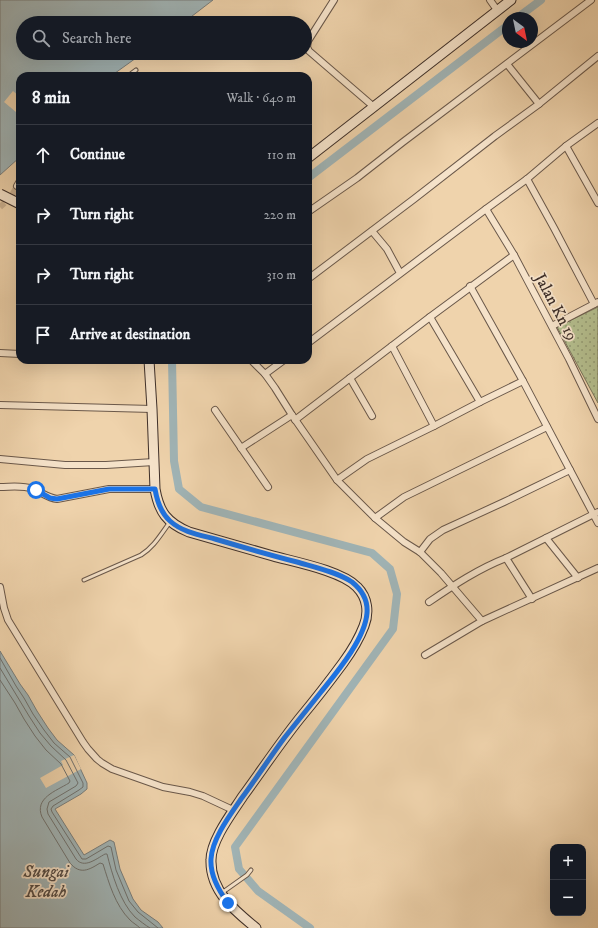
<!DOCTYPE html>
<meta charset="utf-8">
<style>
:root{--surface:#171b24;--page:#242831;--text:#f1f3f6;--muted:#9ea1a6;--line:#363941}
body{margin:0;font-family:"IM FELL DW Pica",serif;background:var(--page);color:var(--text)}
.controls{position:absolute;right:12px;bottom:12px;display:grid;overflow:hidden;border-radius:8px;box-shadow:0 4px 16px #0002}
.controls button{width:36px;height:36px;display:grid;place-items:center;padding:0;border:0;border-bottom:1px solid var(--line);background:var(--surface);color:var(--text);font:20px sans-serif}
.compass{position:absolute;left:502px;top:12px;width:36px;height:36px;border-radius:50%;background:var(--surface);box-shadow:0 4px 16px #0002;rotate:147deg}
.stop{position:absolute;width:12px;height:12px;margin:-9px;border:3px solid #1a73e8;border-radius:50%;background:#fff}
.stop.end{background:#1a73e8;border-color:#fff;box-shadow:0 1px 4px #0008}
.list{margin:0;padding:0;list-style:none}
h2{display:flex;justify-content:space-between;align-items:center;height:52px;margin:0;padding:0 16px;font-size:17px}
h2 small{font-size:13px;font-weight:400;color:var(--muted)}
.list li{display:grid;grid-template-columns:26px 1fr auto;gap:12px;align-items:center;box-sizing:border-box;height:60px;padding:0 16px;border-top:1px solid var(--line)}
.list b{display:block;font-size:15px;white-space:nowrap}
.list em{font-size:13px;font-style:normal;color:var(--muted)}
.icon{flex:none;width:22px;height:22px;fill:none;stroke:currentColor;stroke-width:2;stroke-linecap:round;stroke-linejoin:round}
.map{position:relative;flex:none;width:598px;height:928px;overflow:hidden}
.search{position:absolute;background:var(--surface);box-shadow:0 4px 16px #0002;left:16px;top:16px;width:296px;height:44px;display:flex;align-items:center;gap:10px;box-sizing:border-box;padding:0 14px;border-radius:22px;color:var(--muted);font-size:15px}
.panel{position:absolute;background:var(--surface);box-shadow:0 4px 16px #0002;left:16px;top:72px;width:296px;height:292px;border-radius:12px}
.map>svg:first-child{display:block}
.grass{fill:url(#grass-dots);stroke:#79765c}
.water{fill:#a0b4b6;stroke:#797f7e}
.pier{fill:#efd3ac}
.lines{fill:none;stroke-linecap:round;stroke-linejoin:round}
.shore{stroke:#6f7270;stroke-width:1}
.canal{stroke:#a0b4b6;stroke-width:8}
.street-tunnel{stroke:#ccb292;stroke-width:6;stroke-dasharray:6 3;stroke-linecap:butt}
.lane-casing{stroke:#6a584a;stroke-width:5}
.street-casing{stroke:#6a584a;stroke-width:8}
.secondary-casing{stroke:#3e2f29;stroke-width:11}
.lane{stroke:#f5e2c9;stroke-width:3}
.street{stroke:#f5e2c9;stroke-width:6}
.secondary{stroke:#f5e2c9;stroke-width:9}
.secondary-bridge-casing{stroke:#3e2f29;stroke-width:11;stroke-linecap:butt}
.secondary-bridge{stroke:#f5e2c9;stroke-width:9}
.route{stroke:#1a73e8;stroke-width:5}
.labels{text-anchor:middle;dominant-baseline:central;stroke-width:3.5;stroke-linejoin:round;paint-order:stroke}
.street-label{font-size:16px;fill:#3e2f29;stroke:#f5e2c9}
.water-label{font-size:17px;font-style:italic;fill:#524a45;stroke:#f5e2c9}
</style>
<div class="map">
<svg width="598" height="928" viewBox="0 0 598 928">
<defs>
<pattern id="grass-dots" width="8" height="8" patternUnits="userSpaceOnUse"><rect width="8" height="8" fill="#b4be8e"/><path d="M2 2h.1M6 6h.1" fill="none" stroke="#949b74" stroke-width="1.8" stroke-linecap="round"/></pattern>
</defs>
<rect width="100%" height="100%" fill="#efd3ac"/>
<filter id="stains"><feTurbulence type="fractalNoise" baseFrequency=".005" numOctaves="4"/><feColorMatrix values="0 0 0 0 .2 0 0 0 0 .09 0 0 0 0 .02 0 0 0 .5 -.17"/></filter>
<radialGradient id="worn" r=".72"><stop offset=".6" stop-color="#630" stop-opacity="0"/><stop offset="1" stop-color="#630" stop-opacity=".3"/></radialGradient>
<!-- grass -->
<polygon class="grass" points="598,307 598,403 557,327"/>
<!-- water -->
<g class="water">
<polygon points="0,0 213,0 183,23 23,23 23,53 143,53 111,76 20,76 20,157 0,175"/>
<polygon points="0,651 20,684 28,695 37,711 48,728 57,740 74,755 87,783 87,789 81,794 55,809 84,855 110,840 114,842 120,869 133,899 141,910 158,922 163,928 0,928"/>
</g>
<!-- pier -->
<g class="pier">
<polygon points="13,91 20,97 20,111 18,109 16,112 4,102"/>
<polygon points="74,755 81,769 46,788 40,778 63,765 61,761"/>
</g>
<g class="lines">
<!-- shore -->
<g class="shore">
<polyline points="0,658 16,686 24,698 33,714 44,730 54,743 70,757 83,783 83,787 79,790 53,806 51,809 52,812 82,859 86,859 108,846 111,847 116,870 129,901 138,912 158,928"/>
<path d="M0,668L29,716L40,733L51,746L66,760L78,783L76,786L49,802L47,809L48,814L76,859C84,869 96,859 105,854H107C112,874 120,902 135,917C140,921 145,925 150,928"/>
<path d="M0,680L15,703L24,719L35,736L46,750L61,764L70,781L69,783C56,791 34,798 42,817L70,863C80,875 89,870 100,863L103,864C109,883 115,905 130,920C133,923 137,925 140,928"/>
</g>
<!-- canal -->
<g class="canal">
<polyline points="517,18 541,0"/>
<polyline points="308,178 508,25"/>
<polyline points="172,360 174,461 179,489 201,507 372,553 390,569 397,594 393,629 235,847 239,869 258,891 310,928"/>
</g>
<!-- street-tunnel -->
<polyline class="street-tunnel" points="0,207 11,197 17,186"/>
<defs>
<g id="lane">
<polyline points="128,76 136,70"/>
<path d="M84,580L141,555C154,547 161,534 170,522"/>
<polyline points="223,892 247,875 251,870"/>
</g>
<g id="street">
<polyline points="334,0 308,41 307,47 309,51 374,107"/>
<polyline points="490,0 497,10"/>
<polyline points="507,64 539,104"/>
<polyline points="566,146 598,203"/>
<polyline points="527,179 554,228 594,304"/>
<polyline points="17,186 20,181"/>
<polyline points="486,209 514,255 569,359 598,419"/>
<polyline points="308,212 357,178 403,142 591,0"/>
<polyline points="372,231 387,249 400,273"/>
<polyline points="308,279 414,199 495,136 539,104 598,56"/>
<polyline points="470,286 523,381 598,523"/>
<polyline points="430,317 480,402"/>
<polyline points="552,326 598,302"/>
<polyline points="308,343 486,209 527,179 566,146 598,123"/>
<polyline points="392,346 434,426"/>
<polyline points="0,353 20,354"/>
<polyline points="251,360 265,374 275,388 292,415 337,480 375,518 404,542 420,552 441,573 482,621"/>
<polyline points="265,374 284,360"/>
<polyline points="350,378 372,416"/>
<polyline points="0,405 152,409"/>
<polyline points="215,410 268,487"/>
<polyline points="295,420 430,317 514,255"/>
<polyline points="241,448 292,415"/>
<polyline points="0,459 65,465 106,465 154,462"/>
<polyline points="337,480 367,459 434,426 480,402 523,381"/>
<path d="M0,487C11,487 22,485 33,489C41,492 48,498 57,499L109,489H155"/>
<polyline points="375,518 404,497 547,427"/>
<polyline points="546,538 578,578"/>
<polyline points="420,552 430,539 443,530 504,502 570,470"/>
<polyline points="506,558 532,599"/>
<polyline points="0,587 4,608 8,620 83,742 88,749 97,759 102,763 112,769 163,787 190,792 203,796 233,810"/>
<path d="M429,602C454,585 478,569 506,558L598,512"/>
<polyline points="425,655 482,621 598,568"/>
</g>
<g id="secondary">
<polyline points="308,158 511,0"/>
<path d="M149,360L152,409L155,489C159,512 167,523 189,532C217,540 245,548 273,556C295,562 342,571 357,587C368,598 369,613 364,626C359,639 351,652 343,663C329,682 315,700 300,718C280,743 262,770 243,796C232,813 211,840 211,860C210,891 235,911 256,928"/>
</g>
</defs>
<!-- lane casing -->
<use href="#lane" class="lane-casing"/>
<!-- street casing -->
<use href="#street" class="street-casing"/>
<!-- secondary casing -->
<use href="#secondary" class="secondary-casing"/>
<!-- lane -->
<use href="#lane" class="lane"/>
<!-- street -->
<use href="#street" class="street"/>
<!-- secondary -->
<use href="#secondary" class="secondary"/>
<defs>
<polyline id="secondary-bridge" points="0,194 20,204"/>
</defs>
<!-- secondary-bridge casing -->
<use href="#secondary-bridge" class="secondary-bridge-casing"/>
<!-- secondary-bridge -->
<use href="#secondary-bridge" class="secondary-bridge"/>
</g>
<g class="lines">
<!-- route -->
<path class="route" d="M36,490L50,498L57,499L109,489H155C157,501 161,513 170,521C182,532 200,535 215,539C242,547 270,555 297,562C314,567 337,572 352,582C362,590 368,600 367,613C365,639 337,672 321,692C309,707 297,722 285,737C270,757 256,779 241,799C230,815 212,839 211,859C210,875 219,891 228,903"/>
</g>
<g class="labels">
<!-- street labels -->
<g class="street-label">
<text transform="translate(556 307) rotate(62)">Jalan Kn 19</text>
</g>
<!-- water labels -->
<g class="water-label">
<text x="46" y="872">Sungai<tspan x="46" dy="20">Kedah</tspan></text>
</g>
</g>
<rect width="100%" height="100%" filter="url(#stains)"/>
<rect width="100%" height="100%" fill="url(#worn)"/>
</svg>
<div class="controls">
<button>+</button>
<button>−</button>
</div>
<svg class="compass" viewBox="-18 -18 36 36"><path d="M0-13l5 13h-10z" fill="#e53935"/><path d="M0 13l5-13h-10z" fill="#9ea1a6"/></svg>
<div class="stop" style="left:36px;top:490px"></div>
<div class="stop end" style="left:228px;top:903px"></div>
<div class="search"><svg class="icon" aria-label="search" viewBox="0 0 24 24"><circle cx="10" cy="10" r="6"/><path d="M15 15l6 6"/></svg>Search here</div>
<section class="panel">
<h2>8 min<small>Walk · 640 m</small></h2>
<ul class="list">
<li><svg class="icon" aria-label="ahead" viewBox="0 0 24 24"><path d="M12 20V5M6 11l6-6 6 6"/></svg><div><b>Continue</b></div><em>110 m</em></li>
<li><svg class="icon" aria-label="right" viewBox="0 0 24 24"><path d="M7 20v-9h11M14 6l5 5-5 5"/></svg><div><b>Turn right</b></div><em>220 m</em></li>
<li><svg class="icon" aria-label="right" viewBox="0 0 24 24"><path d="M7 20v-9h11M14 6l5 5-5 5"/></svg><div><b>Turn right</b></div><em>310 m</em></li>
<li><svg class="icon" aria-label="arrive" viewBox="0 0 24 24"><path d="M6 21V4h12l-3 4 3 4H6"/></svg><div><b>Arrive at destination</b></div></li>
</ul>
</section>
</div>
